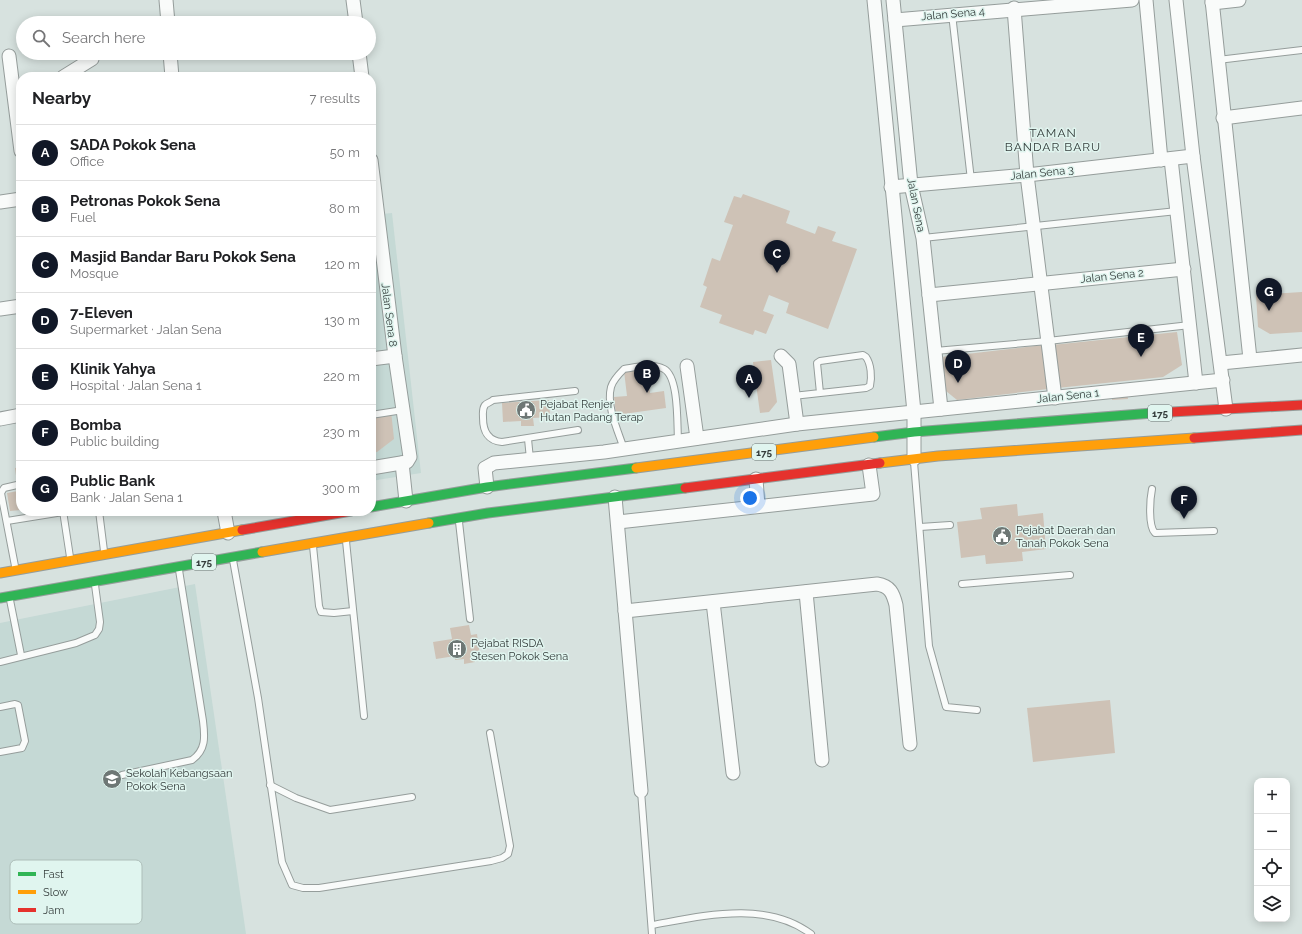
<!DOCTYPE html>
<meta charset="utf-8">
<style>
:root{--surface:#fff;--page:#f6f6f6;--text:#202124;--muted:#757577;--line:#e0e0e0;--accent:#111827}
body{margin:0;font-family:Raleway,sans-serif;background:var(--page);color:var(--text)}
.controls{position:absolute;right:12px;bottom:12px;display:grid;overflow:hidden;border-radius:8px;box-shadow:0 2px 10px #0003}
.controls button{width:36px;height:36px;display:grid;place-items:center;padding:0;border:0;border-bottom:1px solid var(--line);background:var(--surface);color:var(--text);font:20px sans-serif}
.you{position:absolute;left:750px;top:498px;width:14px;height:14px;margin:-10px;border:3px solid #fff;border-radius:50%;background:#1a73e8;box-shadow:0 0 0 6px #1a73e833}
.badge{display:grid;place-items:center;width:26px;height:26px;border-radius:50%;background:var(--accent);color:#fff;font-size:13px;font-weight:700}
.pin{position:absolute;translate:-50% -33px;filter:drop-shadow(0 1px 2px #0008)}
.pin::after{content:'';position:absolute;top:21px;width:14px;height:12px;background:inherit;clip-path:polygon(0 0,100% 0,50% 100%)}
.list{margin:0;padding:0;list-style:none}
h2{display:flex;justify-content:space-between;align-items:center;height:52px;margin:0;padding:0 16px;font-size:17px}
h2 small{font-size:13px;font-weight:400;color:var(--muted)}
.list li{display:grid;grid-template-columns:26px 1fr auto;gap:12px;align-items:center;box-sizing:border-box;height:56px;padding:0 16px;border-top:1px solid var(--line)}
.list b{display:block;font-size:15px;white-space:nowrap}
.list p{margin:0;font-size:13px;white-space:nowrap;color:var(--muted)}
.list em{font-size:13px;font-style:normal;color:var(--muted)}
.icon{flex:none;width:22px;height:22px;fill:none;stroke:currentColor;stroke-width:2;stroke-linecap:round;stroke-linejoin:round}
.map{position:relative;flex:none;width:1302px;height:934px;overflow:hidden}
.search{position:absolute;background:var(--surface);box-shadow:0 2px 10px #0003;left:16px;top:16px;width:360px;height:44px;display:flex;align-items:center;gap:10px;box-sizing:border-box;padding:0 14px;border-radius:22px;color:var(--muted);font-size:15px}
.panel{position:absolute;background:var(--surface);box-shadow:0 2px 10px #0003;left:16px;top:72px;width:360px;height:444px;border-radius:16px}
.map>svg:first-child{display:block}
.built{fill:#c5d9d5}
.building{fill:#cec2b6}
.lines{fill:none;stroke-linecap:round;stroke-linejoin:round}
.lane-casing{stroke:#959d9b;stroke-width:8}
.street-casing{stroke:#959d9b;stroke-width:15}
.fast-casing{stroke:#959d9b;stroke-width:11}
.slow-casing{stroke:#959d9b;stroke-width:11}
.jam-casing{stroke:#959d9b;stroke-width:11}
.lane{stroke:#f9fbfa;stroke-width:6}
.street{stroke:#f9fbfa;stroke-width:13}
.fast{stroke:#30b455;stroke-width:9}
.slow{stroke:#ff9f0a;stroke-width:9}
.jam{stroke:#e5322d;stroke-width:9}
.labels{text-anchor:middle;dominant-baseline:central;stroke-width:3;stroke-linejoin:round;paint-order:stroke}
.shield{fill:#e0f5ef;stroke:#687472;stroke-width:1}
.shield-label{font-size:10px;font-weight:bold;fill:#353d3c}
.street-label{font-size:11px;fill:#353d3c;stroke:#e0f5ef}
.poi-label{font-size:11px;fill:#353d3c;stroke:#e0f5ef;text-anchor:start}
.neighbourhood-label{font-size:12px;letter-spacing:1px;fill:#353d3c;stroke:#e0f5ef}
.key{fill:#e0f5ef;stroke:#adbeb9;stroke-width:1}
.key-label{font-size:11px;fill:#353d3c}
</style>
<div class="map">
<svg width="1302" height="934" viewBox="0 0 1302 934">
<rect width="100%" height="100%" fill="#d7e2df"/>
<!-- built -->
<g class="built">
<polygon points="392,213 421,473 371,481 371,215"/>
<polygon points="195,584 246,934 0,934 0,623"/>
</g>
<!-- building -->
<g class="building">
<polygon points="743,194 790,211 786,223 815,234 818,226 836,232 832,241 857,249 828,329 786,313 789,303 769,295 763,311 774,315 766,334 755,330 753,335 719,323 722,315 700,307 707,287 703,285 712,258 720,261 733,225 724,222 734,196 741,198"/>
<polygon points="1302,292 1302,332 1270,334 1258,327 1256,295"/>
<polygon points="1177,332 1182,365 1163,377 1057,388 1052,345"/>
<polygon points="1043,345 1048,389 957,400 946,391 941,357"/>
<polygon points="771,360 777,402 769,412 760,413 753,362"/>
<polygon points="647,368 650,393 664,391 666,408 616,415 614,397 627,396 624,371"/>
<polygon points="1127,393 1128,399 1112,400 1112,394"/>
<polygon points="549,400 550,417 533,418 534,426 521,426 521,421 503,422 502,403"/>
<polygon points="391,411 394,439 377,452 371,453 371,413"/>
<polygon points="21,467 21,510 10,511 7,493 18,491 15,468"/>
<polygon points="1017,504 1018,516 1043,513 1046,549 1022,552 1023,561 986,564 985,555 961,558 957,522 982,519 980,508"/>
<polygon points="469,625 471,635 477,634 480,656 475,657 475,662 464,664 464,659 455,660 455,656 436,659 433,642 452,639 450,628"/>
<polygon points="1110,700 1115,753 1033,762 1027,708"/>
</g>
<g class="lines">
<defs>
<g id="lane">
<polyline points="952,14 971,180"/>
<polyline points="1218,60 1302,50"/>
<polyline points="923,238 1177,211"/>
<polyline points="935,351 1048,341 1190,325"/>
<path d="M575,391L493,400C491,402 487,403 485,405C482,409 483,413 483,418C483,431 488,441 502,442L578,430"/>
<path d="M793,396L866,388L870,386C872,377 871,364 866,357L863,355L820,361L817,363L820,393"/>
<polyline points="371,415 403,410"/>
<polyline points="528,439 530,459"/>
<path d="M624,449C618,431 606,406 611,387C613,380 619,374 624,369C637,367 652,363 664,369C679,377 677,424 678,440"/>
<polyline points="914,462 929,646 946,707 977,710"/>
<path d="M1152,489C1150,499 1148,526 1155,533L1214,531"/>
<polyline points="63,511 70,557"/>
<polyline points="99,511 104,551"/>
<polyline points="7,521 63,512"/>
<polyline points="459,522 470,619"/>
<polyline points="920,527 950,525"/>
<polyline points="346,541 364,716"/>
<polyline points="313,546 319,606 321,612 334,613 353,611"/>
<polyline points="233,560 258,698 282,862 292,885 303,888 319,888 491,861 502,858 508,854 510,846 490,733"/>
<polyline points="15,566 1,493 4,488 17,485"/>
<polyline points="962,584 1070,575"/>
<polyline points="10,600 21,655"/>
<polyline points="0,662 76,643 95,635 99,629 100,622 95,585"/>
<polyline points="0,707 15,704 18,705 25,741 22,748 0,752"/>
<path d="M122,775L192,760C206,750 205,737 203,721L179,570"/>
<polyline points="270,785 296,798 330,810 412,797"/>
<polyline points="641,791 652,934"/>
<path d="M652,925C703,916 766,900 811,934"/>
</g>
<g id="street">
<polyline points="166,0 168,23"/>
<polyline points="353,0 356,23"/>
<polyline points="874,0 914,412 914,459"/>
<polyline points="893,0 911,185 923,238 941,409"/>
<polyline points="1146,0 1161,160"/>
<polyline points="1176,0 1193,156 1226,409"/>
<polyline points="1212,0 1250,359"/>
<polyline points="1212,3 1239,0"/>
<polyline points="1014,8 1027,175 1055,398"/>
<polyline points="895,20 1132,0"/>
<polyline points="170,53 172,77"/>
<polyline points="359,53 362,77"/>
<polyline points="9,56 21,151"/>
<polyline points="63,77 92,59"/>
<polyline points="1223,118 1302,108"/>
<polyline points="1171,159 1196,383"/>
<polyline points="371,160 395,356 410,457 407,462 371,468"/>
<polyline points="891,187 1027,175 1193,156"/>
<polyline points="0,202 21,199"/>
<polyline points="929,295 1184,269"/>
<polyline points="0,309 21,306"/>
<polyline points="781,356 789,364 797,424"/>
<polyline points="371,359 395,356"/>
<polyline points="1221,363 1302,355"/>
<polyline points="687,366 697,438"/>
<polyline points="0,419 21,415"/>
<polyline points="402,463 406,501"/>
<polyline points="756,479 758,506"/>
<polyline points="487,487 485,468 494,463 604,452 797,424 1223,380"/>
<polyline points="615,497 641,791"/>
<polyline points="224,511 228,533"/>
<polyline points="618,522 873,494 869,465"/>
<polyline points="806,592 822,760"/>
<polyline points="713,602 733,773"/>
<path d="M625,611L877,584C890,586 893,593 896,605L910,744"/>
</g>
<g id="fast">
<polyline points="874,437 914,432 1153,413"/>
<polyline points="371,507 487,487 636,468"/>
<polyline points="429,523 488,513 685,488"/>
<polyline points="0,598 262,552"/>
</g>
<g id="slow">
<polyline points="880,463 938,456 1194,438"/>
<polyline points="636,468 874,437"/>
<polyline points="262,552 429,523"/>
<polyline points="0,573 242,530"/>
</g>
<g id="jam">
<polyline points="1153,413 1302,405"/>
<polyline points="1194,438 1302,430"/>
<polyline points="685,488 880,463"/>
<polyline points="242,530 351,511"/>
</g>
</defs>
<!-- lane casing -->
<use href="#lane" class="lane-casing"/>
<!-- street casing -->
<use href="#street" class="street-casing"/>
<!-- fast casing -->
<use href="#fast" class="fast-casing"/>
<!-- slow casing -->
<use href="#slow" class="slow-casing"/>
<!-- jam casing -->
<use href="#jam" class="jam-casing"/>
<!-- lane -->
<use href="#lane" class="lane"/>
<!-- street -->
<use href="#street" class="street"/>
<!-- fast -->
<use href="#fast" class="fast"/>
<!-- slow -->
<use href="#slow" class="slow"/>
<!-- jam -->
<use href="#jam" class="jam"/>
</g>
<!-- icons -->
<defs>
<symbol id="civic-disc" viewBox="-11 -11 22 22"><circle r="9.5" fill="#6e7775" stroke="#e0f5ef"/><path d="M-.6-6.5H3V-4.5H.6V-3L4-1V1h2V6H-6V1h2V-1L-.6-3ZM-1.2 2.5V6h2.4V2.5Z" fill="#fff"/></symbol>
<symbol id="building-disc" viewBox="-11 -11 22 22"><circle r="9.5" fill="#6e7775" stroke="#e0f5ef"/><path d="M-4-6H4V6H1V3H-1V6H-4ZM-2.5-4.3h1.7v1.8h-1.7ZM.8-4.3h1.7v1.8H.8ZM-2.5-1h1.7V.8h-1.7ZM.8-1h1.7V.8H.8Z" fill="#fff"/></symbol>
<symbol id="school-disc" viewBox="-11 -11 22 22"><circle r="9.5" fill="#6e7775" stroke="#e0f5ef"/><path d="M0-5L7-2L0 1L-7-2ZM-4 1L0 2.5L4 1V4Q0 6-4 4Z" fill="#fff"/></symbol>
</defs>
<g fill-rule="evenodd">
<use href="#civic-disc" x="515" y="399" width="22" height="22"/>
<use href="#civic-disc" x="991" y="525" width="22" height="22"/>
<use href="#building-disc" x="446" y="638" width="22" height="22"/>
<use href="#school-disc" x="101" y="768" width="22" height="22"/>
</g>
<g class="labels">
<!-- shield labels -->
<g class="shield">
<rect x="1148" y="405" width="24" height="16" rx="3"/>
<rect x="752" y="444" width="24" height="16" rx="3"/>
<rect x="192" y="554" width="24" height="16" rx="3"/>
</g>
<g class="shield-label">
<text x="1160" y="413">175</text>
<text x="764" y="452">175</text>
<text x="204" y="562">175</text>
</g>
<!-- street labels -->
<g class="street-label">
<text transform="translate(953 14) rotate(-5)">Jalan Sena 4</text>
<text transform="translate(1042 173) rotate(-6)">Jalan Sena 3</text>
<text transform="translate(916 205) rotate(79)">Jalan Sena</text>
<text transform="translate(1112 276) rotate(-6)">Jalan Sena 2</text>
<text transform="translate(389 315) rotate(83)">Jalan Sena 8</text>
<text transform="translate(1068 396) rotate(-6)">Jalan Sena 1</text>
</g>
<!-- poi labels -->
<g class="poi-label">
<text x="540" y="404">Pejabat Renjer<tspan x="540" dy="13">Hutan Padang Terap</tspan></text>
<text x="1016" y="530">Pejabat Daerah dan<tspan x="1016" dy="13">Tanah Pokok Sena</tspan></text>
<text x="471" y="643">Pejabat RISDA<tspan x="471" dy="13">Stesen Pokok Sena</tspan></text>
<text x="126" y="773">Sekolah Kebangsaan<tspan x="126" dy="13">Pokok Sena</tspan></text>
</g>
<!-- neighbourhood labels -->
<g class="neighbourhood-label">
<text x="1053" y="133">TAMAN<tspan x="1053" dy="14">BANDAR BARU</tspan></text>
</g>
</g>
<!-- legend -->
<rect x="10" y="860" width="132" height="64" rx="6" class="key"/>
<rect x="18" y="872" width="18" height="4" fill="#30b455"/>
<rect x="18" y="890" width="18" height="4" fill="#ff9f0a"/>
<rect x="18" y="908" width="18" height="4" fill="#e5322d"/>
<g class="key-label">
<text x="43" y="878">Fast</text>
<text x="43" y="896">Slow</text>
<text x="43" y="914">Jam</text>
</g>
</svg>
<div class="controls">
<button>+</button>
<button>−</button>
<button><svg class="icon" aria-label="locate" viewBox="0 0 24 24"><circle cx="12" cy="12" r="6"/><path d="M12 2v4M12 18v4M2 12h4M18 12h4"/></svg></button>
<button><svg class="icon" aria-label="layers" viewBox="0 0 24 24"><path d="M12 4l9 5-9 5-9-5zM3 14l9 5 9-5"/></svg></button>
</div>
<div class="you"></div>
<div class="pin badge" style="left:749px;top:398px">A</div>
<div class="pin badge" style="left:647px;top:393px">B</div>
<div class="pin badge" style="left:777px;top:273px">C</div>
<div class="pin badge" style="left:958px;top:383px">D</div>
<div class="pin badge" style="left:1141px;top:357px">E</div>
<div class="pin badge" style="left:1184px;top:519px">F</div>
<div class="pin badge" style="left:1269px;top:311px">G</div>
<div class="search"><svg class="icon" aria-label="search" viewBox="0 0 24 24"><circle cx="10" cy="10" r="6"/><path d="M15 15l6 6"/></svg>Search here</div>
<section class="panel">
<h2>Nearby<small>7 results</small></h2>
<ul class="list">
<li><span class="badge">A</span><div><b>SADA Pokok Sena</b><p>Office</p></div><em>50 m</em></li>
<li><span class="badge">B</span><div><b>Petronas Pokok Sena</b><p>Fuel</p></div><em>80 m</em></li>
<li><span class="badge">C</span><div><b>Masjid Bandar Baru Pokok Sena</b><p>Mosque</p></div><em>120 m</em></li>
<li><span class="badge">D</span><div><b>7-Eleven</b><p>Supermarket · Jalan Sena</p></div><em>130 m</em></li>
<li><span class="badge">E</span><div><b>Klinik Yahya</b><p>Hospital · Jalan Sena 1</p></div><em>220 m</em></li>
<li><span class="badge">F</span><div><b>Bomba</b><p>Public building</p></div><em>230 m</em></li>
<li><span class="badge">G</span><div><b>Public Bank</b><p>Bank · Jalan Sena 1</p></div><em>300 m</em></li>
</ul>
</section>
</div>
